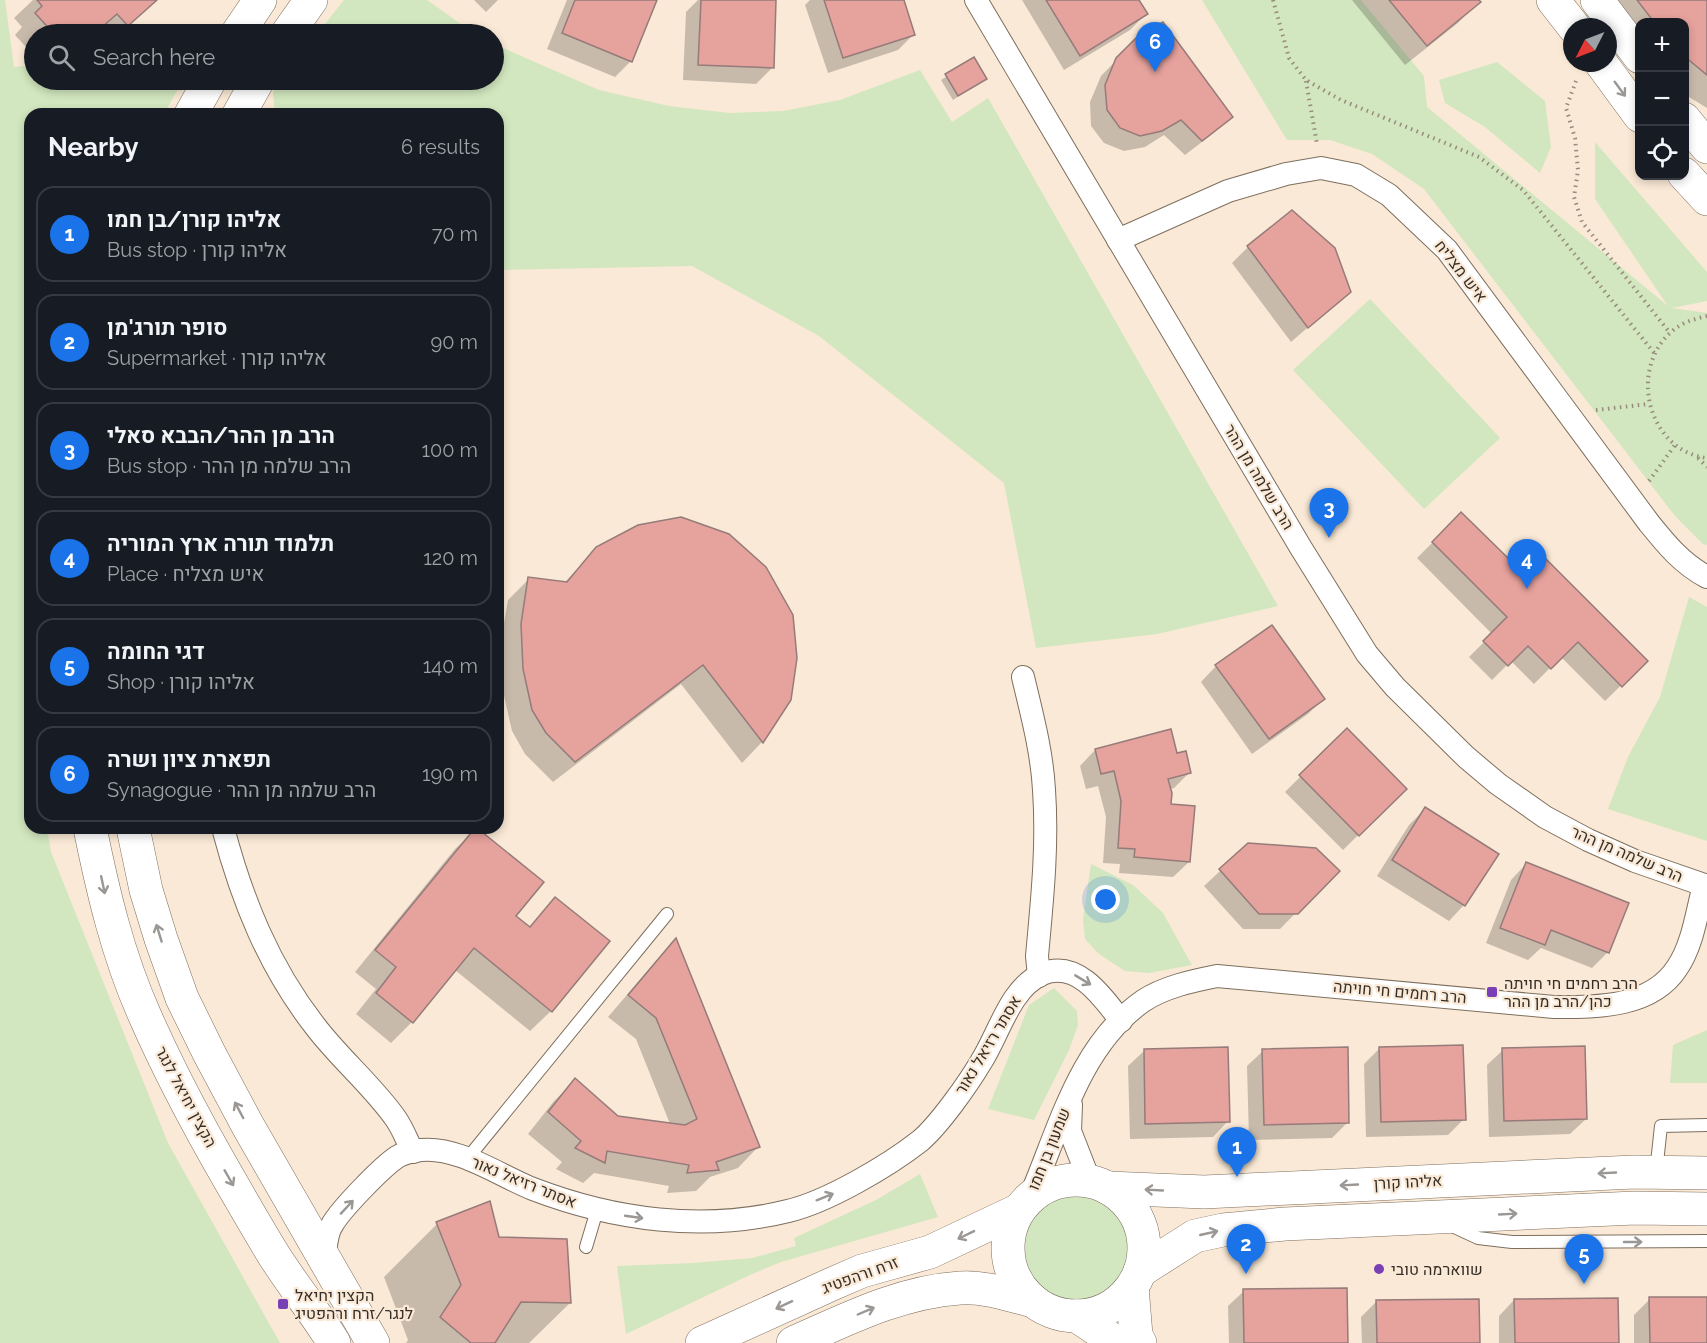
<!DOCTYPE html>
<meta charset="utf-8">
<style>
:root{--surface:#171b24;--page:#242831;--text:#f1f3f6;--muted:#9ea1a6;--line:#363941;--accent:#1a73e8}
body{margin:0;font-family:Raleway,Heebo,sans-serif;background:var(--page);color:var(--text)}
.controls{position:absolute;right:18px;top:18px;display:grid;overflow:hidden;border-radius:12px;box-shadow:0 3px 9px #0003}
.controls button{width:54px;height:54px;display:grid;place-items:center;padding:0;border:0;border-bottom:2px solid var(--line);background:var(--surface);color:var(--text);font:30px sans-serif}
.compass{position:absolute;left:1563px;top:18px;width:54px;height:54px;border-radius:50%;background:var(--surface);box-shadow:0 3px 9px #0003;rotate:228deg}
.you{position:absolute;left:1106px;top:900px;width:21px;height:21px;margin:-15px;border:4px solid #fff;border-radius:50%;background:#1a73e8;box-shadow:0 0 0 9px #1a73e833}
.badge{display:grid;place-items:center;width:39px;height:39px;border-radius:50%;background:var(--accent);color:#fff;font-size:20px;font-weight:700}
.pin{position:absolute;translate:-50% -50px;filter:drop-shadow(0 2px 3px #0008)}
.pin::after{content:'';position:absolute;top:32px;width:21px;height:18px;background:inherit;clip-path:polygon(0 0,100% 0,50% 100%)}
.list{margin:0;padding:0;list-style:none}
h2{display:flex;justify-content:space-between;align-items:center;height:78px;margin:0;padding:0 24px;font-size:26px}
h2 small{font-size:20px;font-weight:400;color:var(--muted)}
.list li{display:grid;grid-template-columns:39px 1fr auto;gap:18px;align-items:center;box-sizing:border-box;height:96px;margin:0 12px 12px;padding:0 12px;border:2px solid var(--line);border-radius:18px}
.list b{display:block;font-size:22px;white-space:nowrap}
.list p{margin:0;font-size:20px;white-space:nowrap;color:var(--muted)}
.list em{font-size:20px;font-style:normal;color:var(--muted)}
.icon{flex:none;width:33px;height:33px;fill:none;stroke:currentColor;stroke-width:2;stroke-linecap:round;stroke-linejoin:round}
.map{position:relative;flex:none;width:1707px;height:1343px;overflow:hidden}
.search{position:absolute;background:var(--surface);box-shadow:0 3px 9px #0003;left:24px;top:24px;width:480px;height:66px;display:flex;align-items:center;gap:15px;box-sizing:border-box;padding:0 21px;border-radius:33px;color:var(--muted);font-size:22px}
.panel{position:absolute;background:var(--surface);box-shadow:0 3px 9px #0003;left:24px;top:108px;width:480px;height:726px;border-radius:18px}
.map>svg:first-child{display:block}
.green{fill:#d2e7bf}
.shadow{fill:#0003}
.building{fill:#e6a29d;stroke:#957b79;stroke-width:1.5}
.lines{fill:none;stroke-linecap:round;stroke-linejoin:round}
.lane-casing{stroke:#7e6f5e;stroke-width:14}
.street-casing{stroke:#7e6f5e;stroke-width:24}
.secondary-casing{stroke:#7e6f5e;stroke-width:34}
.path{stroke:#978b7e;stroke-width:4;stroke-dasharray:1.5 4.5;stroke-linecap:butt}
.lane{stroke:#fff;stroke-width:12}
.street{stroke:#fff;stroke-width:22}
.secondary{stroke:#fff;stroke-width:33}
.oneway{stroke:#9a9794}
.poi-dot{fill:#7940b6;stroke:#fae9d6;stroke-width:2}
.labels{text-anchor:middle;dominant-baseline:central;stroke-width:4.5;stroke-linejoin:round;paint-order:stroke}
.street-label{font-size:16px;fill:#362f28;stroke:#fae9d6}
.poi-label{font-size:16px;fill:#362f28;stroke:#fae9d6;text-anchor:start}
</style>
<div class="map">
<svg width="1707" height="1343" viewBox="0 0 1707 1343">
<rect width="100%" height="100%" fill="#fae9d6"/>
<!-- green -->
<g class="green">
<polygon points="0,0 5,0 14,67 34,65 34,80 183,80 164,114 30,114 30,828 47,828 51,852 168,1143 280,1343 0,1343"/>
<polygon points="344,0 427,0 475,34 317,34"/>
<polygon points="1202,0 1361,0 1424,76 1427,107 1668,306 1595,199 1595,142 1707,272 1707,301 1672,308 1707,313 1707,545 1703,544 1675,516 1424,189 1372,154 1330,140 1287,140"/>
<polygon points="494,44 599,90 669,106 729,113 783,111 840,100 920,70 952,122 988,98 1278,606 1157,634 1036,648 1004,483 819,336 692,266 498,270 498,114 275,114 273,92 283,80 494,80"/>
<polygon points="1497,62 1545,101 1551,147 1540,173 1485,127 1445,103 1439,80"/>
<polygon points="1370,299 1500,438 1424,509 1293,370"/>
<polygon points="1689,597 1707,607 1707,841 1608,809 1628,757 1660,697"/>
<polygon points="1091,864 1133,885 1163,913 1192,965 1149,973 1125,971 1099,954 1085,939 1083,919"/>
<polygon points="1054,988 1077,1011 1078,1025 1069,1050 1034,1120 988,1109 1029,1005"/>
<polygon points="1707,1030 1707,1083 1670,1083 1673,1045"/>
<polygon points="920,1174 938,1217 781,1262 752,1274 626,1334 617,1266 693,1263 752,1258 796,1246 794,1238 876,1200"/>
<circle cx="1075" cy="1248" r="56"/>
</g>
<!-- shadow -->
<g class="shadow">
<polygon points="33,0 156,0 119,34 34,34 34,56 15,35 22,27 14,18"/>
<polygon points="474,0 498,0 486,12"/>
<polygon points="567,0 656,0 631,61 615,77 547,49"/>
<polygon points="698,0 775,0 772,68 756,84 683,80 686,12"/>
<polygon points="810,0 902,0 914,34 898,50 828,73 805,5"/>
<polygon points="1022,0 1137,0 1146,14 1130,30 1064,70"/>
<polygon points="1352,0 1477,0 1478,2 1458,23 1405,65"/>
<polygon points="1602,0 1707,0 1707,108 1684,94 1684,22 1640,22 1640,51"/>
<polygon points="1141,35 1231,117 1215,132 1185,155 1164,135 1145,147 1124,151 1104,143 1091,126 1090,102 1101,76"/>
<polygon points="974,59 985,79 953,100 941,80"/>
<polygon points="1292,212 1349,292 1291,342 1232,263 1248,247"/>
<polygon points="1461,514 1510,563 1646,661 1605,701 1561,657 1534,684 1511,661 1492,680 1469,657 1492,634 1417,558"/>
<polygon points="597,548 789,699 762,742 742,763 681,684 553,782 525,754 512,731 503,691 500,646 508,600 529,579 564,583"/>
<polygon points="1216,666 1323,699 1308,714 1252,754 1201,682"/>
<polygon points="1347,730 1405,789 1343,850 1285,792"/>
<polygon points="1095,750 1176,755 1190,772 1174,788 1170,789 1170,806 1189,862 1173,877 1119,873 1120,864 1103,863 1106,817 1098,786 1086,789 1080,766"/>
<polygon points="1425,809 1464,905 1449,921 1377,876 1409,825"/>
<polygon points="476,829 514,916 528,928 556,899 551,1011 530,1031 455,970 412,1022 391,1043 356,1014 376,989 355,972 455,849"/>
<polygon points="1248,845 1337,871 1280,929 1243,929 1204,886"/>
<polygon points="1526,864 1608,952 1592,968 1541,948 1528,960 1486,943 1511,880"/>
<polygon points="676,941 758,1147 738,1168 710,1177 696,1191 667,1193 669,1186 594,1173 583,1183 556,1169 562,1162 528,1134 554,1101 575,1081 617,1117 670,1124 636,1039 608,1017 656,961"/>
<polygon points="1380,1048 1464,1119 1448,1135 1366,1137 1364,1064"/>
<polygon points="1503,1050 1586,1119 1570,1134 1489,1137 1487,1065"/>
<polygon points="1144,1051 1228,1121 1213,1137 1130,1139 1128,1066"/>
<polygon points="1263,1051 1348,1122 1332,1138 1249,1140 1247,1066"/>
<polygon points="437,1224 498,1239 570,1303 529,1343 406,1343 408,1340 384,1277"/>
<polygon points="1244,1291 1346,1343 1229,1343 1228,1306"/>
<polygon points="1707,1298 1707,1343 1634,1343 1634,1315 1650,1299"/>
<polygon points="1514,1300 1617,1343 1499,1343 1499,1316"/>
<polygon points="1377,1301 1478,1343 1362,1343 1361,1317"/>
</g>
<!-- building -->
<g class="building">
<polygon points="37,0 157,0 128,26 117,14 94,34 54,34 35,13 42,6"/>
<polygon points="575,0 657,0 632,62 562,33"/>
<polygon points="701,0 776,0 774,68 698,65"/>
<polygon points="824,0 904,0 915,35 843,58"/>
<polygon points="1046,0 1139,0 1148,14 1080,56"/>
<polygon points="1389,0 1479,0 1481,2 1427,46"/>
<polygon points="1637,0 1707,0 1707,75 1684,56 1684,22 1654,22"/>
<polygon points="1163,22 1233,117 1202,141 1181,120 1162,131 1140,136 1120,128 1107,110 1105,85 1116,58 1140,34"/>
<polygon points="974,57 987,79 958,96 945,74"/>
<polygon points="1292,210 1335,248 1351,292 1308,328 1247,246"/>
<polygon points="1461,512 1510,560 1529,542 1648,661 1622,687 1578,642 1551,669 1528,646 1508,666 1483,641 1507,617 1432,542"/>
<polygon points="681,517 729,534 766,567 793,615 797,658 791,700 763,743 703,665 575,762 546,733 532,710 523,669 521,624 528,577 567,582 596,547 638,525"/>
<polygon points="1272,625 1325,699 1269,739 1215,665"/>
<polygon points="1347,728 1407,789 1359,836 1299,775"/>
<polygon points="1171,729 1177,753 1186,751 1191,773 1168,779 1172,793 1171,804 1195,806 1190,862 1134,857 1135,849 1118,848 1121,801 1114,771 1101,774 1095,749"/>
<polygon points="1425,807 1499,854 1465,906 1392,860"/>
<polygon points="475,828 477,828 544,882 516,916 530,927 555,897 610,941 552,1012 474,948 413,1023 376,993 396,967 375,950"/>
<polygon points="1248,843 1316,848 1340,871 1298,914 1259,914 1219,869"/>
<polygon points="1526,862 1629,903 1609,953 1551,930 1545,945 1500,928"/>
<polygon points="676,938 760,1147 716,1162 719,1170 687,1173 689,1165 607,1151 605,1163 575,1148 581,1141 548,1112 575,1078 618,1116 685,1125 697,1119 656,1018 628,995"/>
<polygon points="1463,1045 1466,1120 1381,1122 1379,1047"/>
<polygon points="1585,1046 1587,1119 1504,1121 1502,1048"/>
<polygon points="1228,1047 1230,1122 1145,1124 1144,1049"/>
<polygon points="1348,1047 1349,1123 1264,1125 1262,1049"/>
<polygon points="490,1201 499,1237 567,1239 571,1303 521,1302 495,1343 471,1343 440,1317 461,1285 436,1222"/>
<polygon points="1347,1288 1348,1343 1244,1343 1243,1289"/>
<polygon points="1649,1297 1707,1297 1707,1343 1650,1343"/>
<polygon points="1618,1298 1619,1343 1515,1343 1514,1299"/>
<polygon points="1479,1299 1480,1343 1377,1343 1376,1300"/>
</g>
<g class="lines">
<defs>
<g id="lane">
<polyline points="467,1159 667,914"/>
<polyline points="1656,1172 1661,1126 1707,1125"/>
<polyline points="1450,1225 1478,1238 1512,1242 1707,1241"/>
<polyline points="586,1247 597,1210"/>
</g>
<g id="street">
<polyline points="976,0 1301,548 1367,654 1395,687 1466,757 1498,784 1545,817 1588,840 1635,861 1707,886"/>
<path d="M1118,240L1228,191L1286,174L1321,168L1356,175L1389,195L1447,250L1649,523C1666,544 1682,564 1707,577"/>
<path d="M1023,677C1032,715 1042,752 1044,790C1048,846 1042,901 1037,956L1039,976"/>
<path d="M223,828C242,900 269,967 315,1026C340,1059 373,1086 396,1119C403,1129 407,1141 413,1152"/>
<polyline points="1071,1105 1070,1131 1086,1172 1096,1183"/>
<path d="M1030,1197C1059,1130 1079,1046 1143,1001C1164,987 1192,981 1217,976L1554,1007C1596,1007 1651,1008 1677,968C1693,945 1697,911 1704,885"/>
<path d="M324,1259C326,1249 326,1234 332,1225C341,1209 382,1167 397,1157C403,1153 414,1151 421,1150C458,1146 500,1176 533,1189C614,1220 703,1232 788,1211C827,1202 888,1166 920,1141C939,1125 968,1084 981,1062C999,1034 1010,988 1042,974C1077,959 1103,997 1121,1021"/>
</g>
<g id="secondary">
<polyline points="1553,0 1574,27"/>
<polyline points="1597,0 1640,57"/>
<polyline points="237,34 260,0"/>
<polyline points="287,34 311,0"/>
<polyline points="1601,63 1640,116"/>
<polyline points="191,114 210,80"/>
<polyline points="239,114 258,80"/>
<polyline points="1684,119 1707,147"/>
<polyline points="1684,174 1707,199"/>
<path d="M90,828C103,892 118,956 145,1016C180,1096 225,1173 270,1249C289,1281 314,1310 334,1343"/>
<polyline points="133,828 146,890 161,939 182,998 209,1053 248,1126 373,1343"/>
<circle cx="1076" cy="1248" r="68"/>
<polyline points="1108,1188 1204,1192 1634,1172 1707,1173"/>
<polyline points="1140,1271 1195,1236 1223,1230 1285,1224 1635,1208 1707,1209"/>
<polyline points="1132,1287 1136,1335 1140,1343"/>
<polyline points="1077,1316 1117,1343"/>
<polyline points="702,1343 832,1284 862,1271 930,1252 1019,1210"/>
<path d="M793,1343C847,1319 900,1292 960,1288C984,1286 1009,1295 1033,1301"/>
</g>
</defs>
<!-- lane casing -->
<use href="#lane" class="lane-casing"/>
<!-- street casing -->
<use href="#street" class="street-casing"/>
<!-- secondary casing -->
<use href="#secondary" class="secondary-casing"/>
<!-- path -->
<g class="path">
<polyline points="1273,0 1289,58 1306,80 1341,100 1479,157 1523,190 1655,354"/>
<polyline points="1306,81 1317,144"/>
<polyline points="1576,81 1566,108 1575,138 1578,170 1574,197 1582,222 1670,333"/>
<path d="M1707,316C1694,319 1680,323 1670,333C1628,372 1649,451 1707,458"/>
<polyline points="1596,410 1649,404"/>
<polyline points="1698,458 1707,467"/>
<polyline points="1649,481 1675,445"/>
</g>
<!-- lane -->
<use href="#lane" class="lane"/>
<!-- street -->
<use href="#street" class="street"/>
<!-- secondary -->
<use href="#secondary" class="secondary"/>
</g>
<!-- one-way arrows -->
<defs><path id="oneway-shaft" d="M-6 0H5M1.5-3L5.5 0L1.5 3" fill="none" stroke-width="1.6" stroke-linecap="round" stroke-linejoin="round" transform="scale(1.5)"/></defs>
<g class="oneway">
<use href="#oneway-shaft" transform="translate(1620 89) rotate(54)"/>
<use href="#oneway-shaft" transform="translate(103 885) rotate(78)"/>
<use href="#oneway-shaft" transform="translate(159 933) rotate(-107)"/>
<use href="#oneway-shaft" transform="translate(1083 980) rotate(31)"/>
<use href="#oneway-shaft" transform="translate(239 1110) rotate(-118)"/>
<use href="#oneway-shaft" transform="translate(1607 1173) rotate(177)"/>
<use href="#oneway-shaft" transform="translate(229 1178) rotate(60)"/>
<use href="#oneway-shaft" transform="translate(1349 1185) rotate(177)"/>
<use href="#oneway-shaft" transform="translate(1154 1190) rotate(-177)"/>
<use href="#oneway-shaft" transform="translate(825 1197) rotate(-22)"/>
<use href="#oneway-shaft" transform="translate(347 1207) rotate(-47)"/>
<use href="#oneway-shaft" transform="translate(1508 1214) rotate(-3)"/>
<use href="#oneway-shaft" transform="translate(634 1217) rotate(8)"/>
<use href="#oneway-shaft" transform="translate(1209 1233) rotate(-13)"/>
<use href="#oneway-shaft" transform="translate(966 1235) rotate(154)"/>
<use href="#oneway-shaft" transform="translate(1633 1242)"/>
<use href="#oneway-shaft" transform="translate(784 1305) rotate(155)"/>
<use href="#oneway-shaft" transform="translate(866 1311) rotate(-23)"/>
</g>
<!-- markers -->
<g class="poi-dot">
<rect x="1486" y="986" width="12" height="12" rx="3"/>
<circle cx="1379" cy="1269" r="6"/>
<rect x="277" y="1298" width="12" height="12" rx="3"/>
</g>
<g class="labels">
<!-- street labels -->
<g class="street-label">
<text transform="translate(1461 271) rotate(52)">איש מצליח</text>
<text transform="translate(1259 477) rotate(59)">הרב שלמה מן ההר</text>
<text transform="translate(1627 854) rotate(23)">הרב שלמה מן ההר</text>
<text transform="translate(1400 992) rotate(5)">הרב רחמים חי חויתה</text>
<text transform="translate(988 1045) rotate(-59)">אסתר רזיאל נאור</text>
<text transform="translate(186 1097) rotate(62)">הקצין יחיאל לנגר</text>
<text transform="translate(1049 1149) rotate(-68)">שמעון בן חמו</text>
<text transform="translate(524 1182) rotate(22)">אסתר רזיאל נאור</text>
<text transform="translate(1408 1182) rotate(-3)">אליהו קורן</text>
<text transform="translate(860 1275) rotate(-20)">זרח ורהפטיג</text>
</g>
<!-- poi labels -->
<g class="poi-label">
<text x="1504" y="983">הרב רחמים חי חויתה<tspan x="1504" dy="18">כהן/הרב מן ההר</tspan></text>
<text x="1391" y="1269">שווארמה טובי</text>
<text x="295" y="1295">הקצין יחיאל<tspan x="295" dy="18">לנגר/זרח ורהפטיג</tspan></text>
</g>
</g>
</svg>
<div class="controls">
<button>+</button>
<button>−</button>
<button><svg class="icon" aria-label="locate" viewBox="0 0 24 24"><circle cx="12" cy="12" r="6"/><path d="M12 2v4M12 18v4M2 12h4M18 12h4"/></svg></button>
</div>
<svg class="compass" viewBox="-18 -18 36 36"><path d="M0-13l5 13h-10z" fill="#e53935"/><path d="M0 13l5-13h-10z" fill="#9ea1a6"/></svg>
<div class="you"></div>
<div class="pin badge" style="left:1237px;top:1177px">1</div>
<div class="pin badge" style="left:1246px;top:1274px">2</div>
<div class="pin badge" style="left:1329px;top:538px">3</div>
<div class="pin badge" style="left:1527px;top:589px">4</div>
<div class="pin badge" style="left:1584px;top:1284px">5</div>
<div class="pin badge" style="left:1155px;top:72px">6</div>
<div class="search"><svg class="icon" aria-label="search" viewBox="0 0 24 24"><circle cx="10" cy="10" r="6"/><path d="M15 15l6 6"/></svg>Search here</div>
<section class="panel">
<h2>Nearby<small>6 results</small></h2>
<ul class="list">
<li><span class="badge">1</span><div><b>אליהו קורן/בן חמו</b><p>Bus stop · אליהו קורן</p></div><em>70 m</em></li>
<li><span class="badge">2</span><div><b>סופר תורג'מן</b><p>Supermarket · אליהו קורן</p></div><em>90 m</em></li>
<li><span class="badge">3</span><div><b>הרב מן ההר/הבבא סאלי</b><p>Bus stop · הרב שלמה מן ההר</p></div><em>100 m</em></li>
<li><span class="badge">4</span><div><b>תלמוד תורה ארץ המוריה</b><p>Place · איש מצליח</p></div><em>120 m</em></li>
<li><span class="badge">5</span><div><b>דגי החומה</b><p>Shop · אליהו קורן</p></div><em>140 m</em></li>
<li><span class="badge">6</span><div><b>תפארת ציון ושרה</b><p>Synagogue · הרב שלמה מן ההר</p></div><em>190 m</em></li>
</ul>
</section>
</div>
